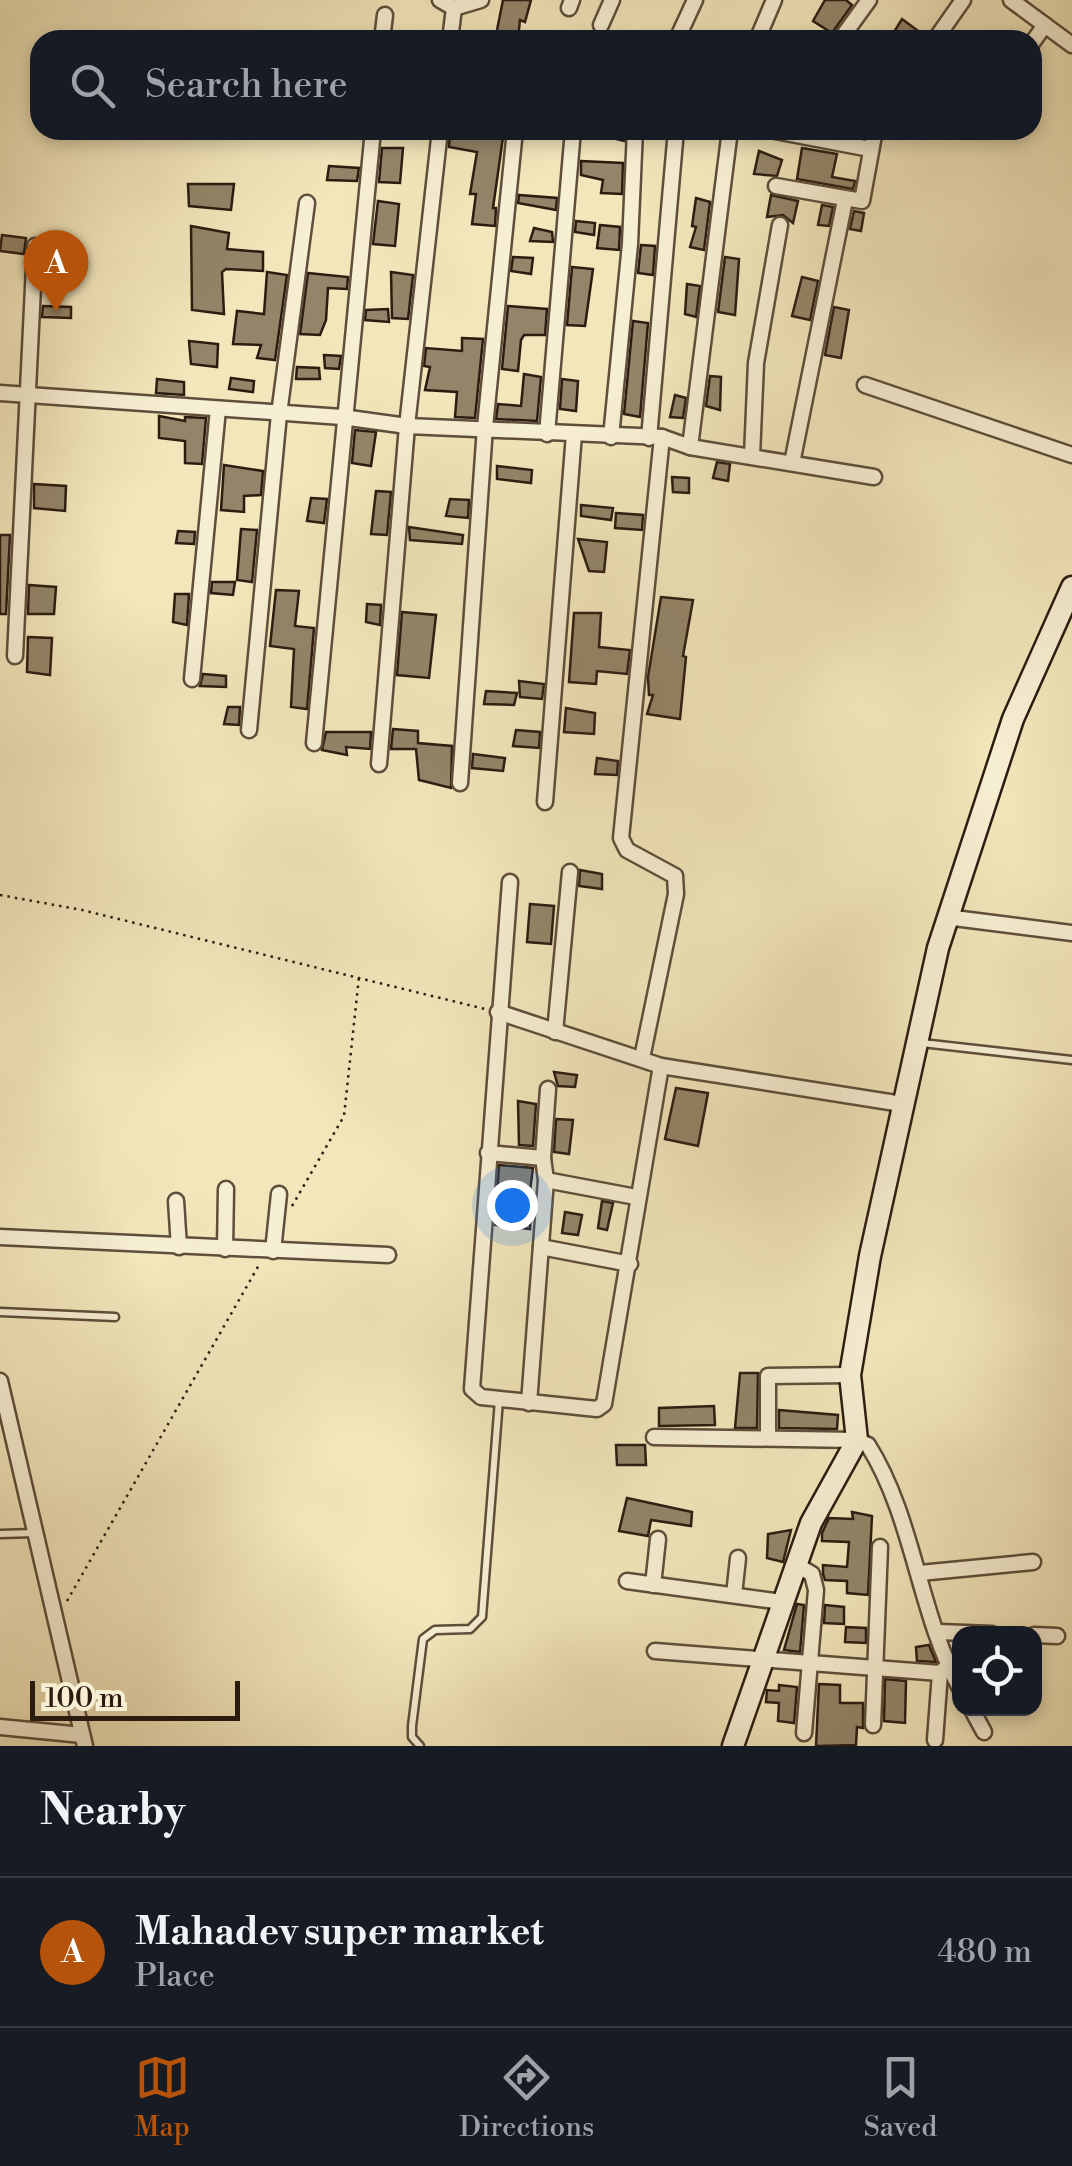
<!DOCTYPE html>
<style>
:root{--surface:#171b24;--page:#20242c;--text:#f1f3f6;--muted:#9ea1a6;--line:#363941;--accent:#b45309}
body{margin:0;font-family:"Libre Bodoni",serif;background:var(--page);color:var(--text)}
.controls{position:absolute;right:30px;bottom:30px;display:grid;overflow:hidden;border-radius:20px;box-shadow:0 5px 15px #0003}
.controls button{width:90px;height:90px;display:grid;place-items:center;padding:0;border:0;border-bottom:2px solid var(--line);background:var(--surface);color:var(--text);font:50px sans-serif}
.scale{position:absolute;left:30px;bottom:25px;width:210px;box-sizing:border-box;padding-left:10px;border:5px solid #2c1c10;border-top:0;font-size:28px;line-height:35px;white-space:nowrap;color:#2c1c10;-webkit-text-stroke:8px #f7efd3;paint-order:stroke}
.you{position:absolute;left:512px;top:1205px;width:35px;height:35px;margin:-25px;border:8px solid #fff;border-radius:50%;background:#1a73e8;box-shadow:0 0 0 15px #1a73e833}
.badge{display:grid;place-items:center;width:65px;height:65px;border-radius:50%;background:var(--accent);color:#fff;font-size:32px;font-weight:700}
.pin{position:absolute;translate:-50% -82px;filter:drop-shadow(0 2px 5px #0008)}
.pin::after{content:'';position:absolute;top:52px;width:35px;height:30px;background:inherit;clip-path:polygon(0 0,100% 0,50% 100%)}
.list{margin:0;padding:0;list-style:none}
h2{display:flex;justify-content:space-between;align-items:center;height:130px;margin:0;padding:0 40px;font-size:42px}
h2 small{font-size:32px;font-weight:400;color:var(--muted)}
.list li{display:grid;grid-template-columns:65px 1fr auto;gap:30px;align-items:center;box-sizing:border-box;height:150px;padding:0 40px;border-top:2px solid var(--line)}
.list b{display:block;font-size:38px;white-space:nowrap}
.list p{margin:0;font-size:32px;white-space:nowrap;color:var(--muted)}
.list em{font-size:32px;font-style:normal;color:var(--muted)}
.icon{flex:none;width:55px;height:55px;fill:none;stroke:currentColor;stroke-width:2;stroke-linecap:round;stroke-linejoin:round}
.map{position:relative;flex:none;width:1072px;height:1746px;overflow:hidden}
.search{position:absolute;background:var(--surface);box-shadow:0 5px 15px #0003;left:30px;right:30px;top:30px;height:110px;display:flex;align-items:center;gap:25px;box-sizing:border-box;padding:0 35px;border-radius:30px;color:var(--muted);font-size:38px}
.sheet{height:280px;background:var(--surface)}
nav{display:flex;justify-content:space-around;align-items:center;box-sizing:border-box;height:140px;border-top:2px solid var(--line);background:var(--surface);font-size:28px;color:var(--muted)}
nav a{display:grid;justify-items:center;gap:5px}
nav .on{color:var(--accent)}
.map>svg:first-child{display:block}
.building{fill:#938569;stroke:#2c1c10;stroke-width:2.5}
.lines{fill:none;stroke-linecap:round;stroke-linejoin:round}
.lane-casing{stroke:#5e4e3b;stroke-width:11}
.street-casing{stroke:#5e4e3b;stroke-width:19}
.secondary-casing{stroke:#2c1c10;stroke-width:25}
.path{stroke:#2c1c10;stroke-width:2.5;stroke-dasharray:2.5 5;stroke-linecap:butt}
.lane{stroke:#f7efd3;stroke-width:6}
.street{stroke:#f7efd3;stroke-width:14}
.secondary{stroke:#f7efd3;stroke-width:20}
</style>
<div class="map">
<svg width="1072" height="1746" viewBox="0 0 1072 1746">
<rect width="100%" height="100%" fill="#f2e6bb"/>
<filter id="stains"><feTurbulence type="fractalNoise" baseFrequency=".002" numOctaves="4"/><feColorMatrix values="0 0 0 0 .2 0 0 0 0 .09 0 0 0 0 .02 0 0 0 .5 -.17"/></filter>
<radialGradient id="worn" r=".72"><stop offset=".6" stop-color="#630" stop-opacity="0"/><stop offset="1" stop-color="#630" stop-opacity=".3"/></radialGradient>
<!-- building -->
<g class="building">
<polygon points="503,0 531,0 525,22 520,20 518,40 495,40"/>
<polygon points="825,0 846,0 852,5 832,33 813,21"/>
<polygon points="902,19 925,36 924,40 889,40"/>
<polygon points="483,130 504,130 493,208 496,208 495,226 472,224 476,194 470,194 477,152 449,147 450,132 482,136"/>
<polygon points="597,130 624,130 624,141 596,134"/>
<polygon points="382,148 403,148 400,183 379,182"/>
<polygon points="802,148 837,154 832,177 855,181 853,189 797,179"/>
<polygon points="759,151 782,160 777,176 754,174"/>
<polygon points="581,161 623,163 622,194 601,193 603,180 581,175"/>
<polygon points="329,166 359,168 357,181 327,180"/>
<polygon points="188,184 234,184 231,210 189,206"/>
<polygon points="519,195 557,198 556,210 518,203"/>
<polygon points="771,195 798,201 793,223 783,215 767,217"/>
<polygon points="696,198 710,202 704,250 690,247 696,227 692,226"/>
<polygon points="378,201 399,204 395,246 373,244"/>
<polygon points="822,205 833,207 829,226 818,225"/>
<polygon points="854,211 864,213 861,231 850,229"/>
<polygon points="576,221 595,223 594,235 575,232"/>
<polygon points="600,225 620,227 619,250 597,248"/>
<polygon points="191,226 229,233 227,249 263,252 263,271 226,269 222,272 224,314 192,310"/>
<polygon points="534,228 552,232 553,242 530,241"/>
<polygon points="2,235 26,238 24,254 0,251"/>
<polygon points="641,245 655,246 653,275 638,273"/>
<polygon points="513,257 533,258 531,274 511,271"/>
<polygon points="725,257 739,259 735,315 718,312"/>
<polygon points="572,267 593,269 585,326 567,325"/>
<polygon points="267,272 287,275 275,360 257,358 261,345 233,344 237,311 264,314"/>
<polygon points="391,272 413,275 408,319 392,318"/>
<polygon points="308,273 348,277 347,289 328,288 326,320 320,335 300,334"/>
<polygon points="802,277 818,281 810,320 792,316"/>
<polygon points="687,284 700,286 696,317 685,314"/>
<polygon points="43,306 71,307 71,318 42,317"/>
<polygon points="508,306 547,309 545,335 524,335 521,340 518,371 502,369"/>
<polygon points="834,307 849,310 841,358 825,355"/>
<polygon points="388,309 389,322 365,320 366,310"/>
<polygon points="633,321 648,323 640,417 624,414"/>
<polygon points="462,338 483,339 475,418 455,417 457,392 425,390 430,367 424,366 426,348 462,351"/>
<polygon points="189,341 218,344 217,367 191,364"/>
<polygon points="324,355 341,356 339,369 325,368"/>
<polygon points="297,367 319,368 320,379 296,379"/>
<polygon points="524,374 541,377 537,421 496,419 498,404 521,406"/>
<polygon points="710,376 721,377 720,410 706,406"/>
<polygon points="231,378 254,381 253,392 229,389"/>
<polygon points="157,379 184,382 184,395 156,393"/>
<polygon points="562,379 578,381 576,411 560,409"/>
<polygon points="675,395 686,398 683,418 670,417"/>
<polygon points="159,416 185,421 185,417 206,418 202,464 185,463 185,441 159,438"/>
<polygon points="355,430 376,432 371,466 352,463"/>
<polygon points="717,462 730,464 728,481 713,478"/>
<polygon points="224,465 263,471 261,495 244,496 244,512 221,510"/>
<polygon points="497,466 532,470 531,483 497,479"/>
<polygon points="672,477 689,478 689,493 673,492"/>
<polygon points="34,484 66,486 65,511 34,508"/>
<polygon points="376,491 391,492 387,535 371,534"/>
<polygon points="311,498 327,499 324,523 307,521"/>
<polygon points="450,499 469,500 468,518 446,516"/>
<polygon points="581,505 613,508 611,520 581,516"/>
<polygon points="616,513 643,515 642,530 615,528"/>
<polygon points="409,527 463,535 462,544 410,540"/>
<polygon points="241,529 257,530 252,582 237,580"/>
<polygon points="178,531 195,532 194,544 176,543"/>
<polygon points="0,535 10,535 6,614 0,614"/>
<polygon points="578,539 607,542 604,572 589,571"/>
<polygon points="212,582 235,582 233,595 211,593"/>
<polygon points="29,585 56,587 54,614 28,614"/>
<polygon points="276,590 299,591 295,626 314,628 307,709 291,707 294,649 270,646"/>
<polygon points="175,594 189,594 187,625 173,622"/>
<polygon points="661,597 693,600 683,656 686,657 680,719 647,714 653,695 649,695 648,677"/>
<polygon points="367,604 381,605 380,625 366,622"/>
<polygon points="402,612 436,615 429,678 397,675"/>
<polygon points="574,613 601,613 599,647 630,650 627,674 597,671 596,684 569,682"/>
<polygon points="28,637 52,638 50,675 27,672"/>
<polygon points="203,674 226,676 226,687 200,686"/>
<polygon points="519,681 544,684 542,699 520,697"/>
<polygon points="486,691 517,693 514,705 484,704"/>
<polygon points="228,707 240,707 239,725 224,724"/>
<polygon points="566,708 595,713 594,734 564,732"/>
<polygon points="393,729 418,731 418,743 452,746 451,788 419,780 416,749 391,749"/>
<polygon points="516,730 540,732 539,748 513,746"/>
<polygon points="326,732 371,732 370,749 346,747 347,755 322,750"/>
<polygon points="473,754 505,758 503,771 472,768"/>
<polygon points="597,758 618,761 617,775 595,774"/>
<polygon points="580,870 602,874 602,889 579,886"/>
<polygon points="530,904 554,906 551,944 527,942"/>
<polygon points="554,1072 577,1075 575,1087 558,1086"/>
<polygon points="676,1088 708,1093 698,1146 665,1139"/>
<polygon points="518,1101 536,1104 533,1146 519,1145"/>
<polygon points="556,1119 573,1120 569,1154 554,1152"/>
<polygon points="499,1165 533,1168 530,1191 510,1189 509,1212 531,1213 530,1229 495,1225"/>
<polygon points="602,1201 613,1203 607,1230 598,1228"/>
<polygon points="565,1212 582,1215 578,1235 562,1233"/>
<polygon points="740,1373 758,1373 757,1428 735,1428"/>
<polygon points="714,1406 715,1425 659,1426 659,1408"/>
<polygon points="779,1410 838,1415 837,1429 779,1428"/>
<polygon points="616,1445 645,1445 646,1465 617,1465"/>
<polygon points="627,1498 692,1512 691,1526 651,1520 648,1536 619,1531"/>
<polygon points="852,1512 872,1516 868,1595 847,1593 847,1581 825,1580 823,1574 823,1565 847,1567 849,1542 822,1541 822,1533 829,1518 853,1519"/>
<polygon points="791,1530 783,1562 767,1558 768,1534"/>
<polygon points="797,1604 804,1605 800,1652 784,1650"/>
<polygon points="825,1605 844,1607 844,1624 824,1623"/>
<polygon points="846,1627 866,1628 866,1643 845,1642"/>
<polygon points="929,1645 936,1662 917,1661 916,1647"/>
<polygon points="885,1679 906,1681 905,1723 884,1721"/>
<polygon points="819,1684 840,1685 840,1703 863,1703 863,1728 857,1727 856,1745 816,1746"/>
<polygon points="779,1685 797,1687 794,1723 778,1721 779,1703 766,1702 767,1690 779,1691"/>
</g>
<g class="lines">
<defs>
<g id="lane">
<polyline points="922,1043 1072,1060"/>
<polyline points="0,1312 115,1317"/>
<polyline points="0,1534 34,1533"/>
<polyline points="420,1746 412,1737 412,1726 423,1639 435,1630 470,1629 482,1617 499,1400"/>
</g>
<g id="street">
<polyline points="440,0 454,8"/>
<polyline points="1011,0 1072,45"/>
<polyline points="454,8 481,0"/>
<polyline points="569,8 572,0"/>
<polyline points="601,25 612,0"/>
<polyline points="678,37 695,0"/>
<polyline points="382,40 385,15"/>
<polyline points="450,40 454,8"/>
<polyline points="757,40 774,0"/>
<polyline points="840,40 869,0"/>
<polyline points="935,40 963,0"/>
<polyline points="1032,43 1045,25"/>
<polyline points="770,130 870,149"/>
<polyline points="776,186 862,201 875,130"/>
<polyline points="865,385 1072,455"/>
<polyline points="0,393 342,417 407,426 662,437 690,447 874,477"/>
<polyline points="547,434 573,130"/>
<polyline points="611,437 630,244 635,130"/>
<polyline points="649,438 676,130"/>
<polyline points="690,447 730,130"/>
<polyline points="752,456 756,363 780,225"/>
<polyline points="792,463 845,200"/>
<polyline points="15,656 35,246"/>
<polyline points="192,679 218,409"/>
<polyline points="249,730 279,414 307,203"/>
<polyline points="314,743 373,130"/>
<polyline points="379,764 407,426 440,130"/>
<polyline points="460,783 485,427 515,130"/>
<polyline points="545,802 574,434"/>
<polyline points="510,882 472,1389 481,1397 597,1409 604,1404 661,1066"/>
<polyline points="946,917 1072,933"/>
<polyline points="498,1012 661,1066 902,1104"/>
<polyline points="555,1032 570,872"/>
<polyline points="642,1058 676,894 675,876 627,850 621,838 662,437"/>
<polyline points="488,1153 543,1158"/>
<polyline points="546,1180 636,1197"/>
<polyline points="176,1201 179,1247"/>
<polyline points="0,1237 388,1255"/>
<polyline points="541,1247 630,1264"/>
<polyline points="225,1249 226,1189"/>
<polyline points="273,1251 279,1194"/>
<polyline points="0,1381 85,1746"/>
<polyline points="529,1403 546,1180 543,1158 548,1089"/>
<path d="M654,1437L857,1440L868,1445C914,1518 919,1615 960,1688"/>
<polyline points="768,1437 768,1376 850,1375"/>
<polyline points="795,1564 812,1574 816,1590 804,1733"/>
<polyline points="920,1573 1033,1562"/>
<polyline points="627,1581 782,1602"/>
<polyline points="653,1585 658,1539"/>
<polyline points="734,1595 738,1558"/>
<polyline points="939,1632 992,1634"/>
<polyline points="1034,1635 1057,1636"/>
<polyline points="655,1651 940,1673 948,1666"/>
<polyline points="971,1708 984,1732"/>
<polyline points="873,1725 880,1547"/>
<polyline points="0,1727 82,1735"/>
<polyline points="935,1740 940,1673"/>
</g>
<polyline id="secondary" points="733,1746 811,1523 857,1440 850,1375 870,1256 938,948 1013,719 1072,587"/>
</defs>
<!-- lane casing -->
<use href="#lane" class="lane-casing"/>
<!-- street casing -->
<use href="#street" class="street-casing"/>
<!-- secondary casing -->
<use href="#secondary" class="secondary-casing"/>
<!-- path -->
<g class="path">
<polyline points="0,895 82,910 485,1009"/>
<polyline points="292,1206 344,1116 359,977"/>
<polyline points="67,1601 259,1265"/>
</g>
<!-- lane -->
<use href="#lane" class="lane"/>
<!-- street -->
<use href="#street" class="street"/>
<!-- secondary -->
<use href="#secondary" class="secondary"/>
</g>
<rect width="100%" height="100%" filter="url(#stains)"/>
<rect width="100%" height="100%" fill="url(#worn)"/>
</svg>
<div class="controls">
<button><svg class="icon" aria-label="locate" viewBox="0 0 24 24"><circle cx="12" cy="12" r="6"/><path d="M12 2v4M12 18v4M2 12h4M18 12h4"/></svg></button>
</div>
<div class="scale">100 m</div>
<div class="you"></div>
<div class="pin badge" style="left:56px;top:312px">A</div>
<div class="search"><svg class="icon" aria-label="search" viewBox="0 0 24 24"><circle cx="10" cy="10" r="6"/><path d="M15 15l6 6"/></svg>Search here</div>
</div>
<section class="sheet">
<h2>Nearby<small></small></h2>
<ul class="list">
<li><span class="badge">A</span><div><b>Mahadev super market</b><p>Place</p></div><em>480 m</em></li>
</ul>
</section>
<nav>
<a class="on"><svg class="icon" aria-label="map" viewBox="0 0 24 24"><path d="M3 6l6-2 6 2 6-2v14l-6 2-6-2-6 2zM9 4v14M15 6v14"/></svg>Map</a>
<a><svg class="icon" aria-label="directions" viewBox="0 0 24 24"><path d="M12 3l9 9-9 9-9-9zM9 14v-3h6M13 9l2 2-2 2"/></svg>Directions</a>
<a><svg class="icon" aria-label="saved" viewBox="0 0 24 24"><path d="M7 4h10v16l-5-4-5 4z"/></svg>Saved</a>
</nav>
